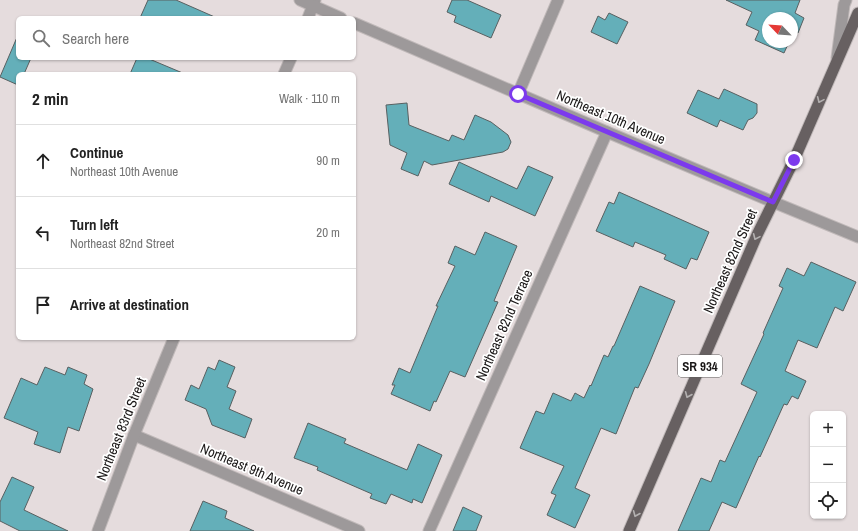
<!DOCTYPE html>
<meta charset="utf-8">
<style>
:root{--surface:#fff;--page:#f2f2f2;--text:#222;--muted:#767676;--line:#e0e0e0}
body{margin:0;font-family:"Archivo Narrow",sans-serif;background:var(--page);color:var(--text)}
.controls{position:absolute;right:12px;bottom:12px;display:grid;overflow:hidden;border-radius:6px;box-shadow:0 1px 3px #0004}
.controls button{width:36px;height:36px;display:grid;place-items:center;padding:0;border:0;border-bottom:1px solid var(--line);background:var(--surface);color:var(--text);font:20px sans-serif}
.compass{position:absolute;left:762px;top:12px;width:36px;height:36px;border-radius:50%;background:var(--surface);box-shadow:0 1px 3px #0004;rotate:295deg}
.stop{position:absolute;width:12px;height:12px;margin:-9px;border:3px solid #7c3aed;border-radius:50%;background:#fff}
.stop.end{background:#7c3aed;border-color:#fff;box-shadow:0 1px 4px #0008}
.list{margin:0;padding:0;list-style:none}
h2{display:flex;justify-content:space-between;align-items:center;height:52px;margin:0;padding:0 16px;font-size:17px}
h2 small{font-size:13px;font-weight:400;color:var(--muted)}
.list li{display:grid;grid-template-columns:26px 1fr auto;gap:12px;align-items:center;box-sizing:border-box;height:72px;padding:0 16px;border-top:1px solid var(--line)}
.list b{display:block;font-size:15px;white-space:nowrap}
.list p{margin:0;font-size:13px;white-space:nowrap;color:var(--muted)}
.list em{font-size:13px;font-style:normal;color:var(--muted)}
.icon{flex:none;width:22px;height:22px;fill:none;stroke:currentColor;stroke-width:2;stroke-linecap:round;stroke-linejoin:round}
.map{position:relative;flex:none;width:858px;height:531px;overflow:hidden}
.search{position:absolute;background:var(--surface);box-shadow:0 1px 3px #0004;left:16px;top:16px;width:340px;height:44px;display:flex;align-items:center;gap:10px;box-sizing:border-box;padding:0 14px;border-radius:6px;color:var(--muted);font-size:15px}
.panel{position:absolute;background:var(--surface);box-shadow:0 1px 3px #0004;left:16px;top:72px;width:340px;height:268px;border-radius:6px}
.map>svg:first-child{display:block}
.building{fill:#64afb9;stroke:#586061}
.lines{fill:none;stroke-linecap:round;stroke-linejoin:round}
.minor-casing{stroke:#c0b9b9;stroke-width:13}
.tertiary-casing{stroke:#c0b9b9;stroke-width:13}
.primary-casing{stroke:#c0b9b9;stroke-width:13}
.minor{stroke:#9d999a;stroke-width:11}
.tertiary{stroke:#9d999a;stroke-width:11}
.primary{stroke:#676061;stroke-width:11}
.oneway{stroke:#b3b0b0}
.route{stroke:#7c3aed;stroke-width:5}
.labels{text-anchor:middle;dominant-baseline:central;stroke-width:3.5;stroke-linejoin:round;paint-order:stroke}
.shield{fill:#fff;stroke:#5f5d5d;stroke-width:1}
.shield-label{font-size:13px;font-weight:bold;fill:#1a1717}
.street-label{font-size:14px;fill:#1a1717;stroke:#fff}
</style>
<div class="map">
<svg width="858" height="531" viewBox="0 0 858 531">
<rect width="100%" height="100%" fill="#e5dcdd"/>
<!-- building -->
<g class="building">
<polygon points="148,0 176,0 217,18 140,18"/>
<polygon points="452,0 467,0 501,15 491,38 454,22 456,16 447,12"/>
<polygon points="726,0 800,0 795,13 804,18 798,33 794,31 792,36 792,18 768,18 768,42 789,42 784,53 755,40 759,31 746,25 752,12"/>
<polygon points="609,13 628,22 617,44 591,32 598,16 605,20"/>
<polygon points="18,35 18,58 31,58 24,74 18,74 18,85 0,77"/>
<polygon points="137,58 147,58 185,74 130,74"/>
<polygon points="724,89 757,104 757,113 753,118 748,120 743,130 720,120 717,127 687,113 698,90 719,99"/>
<polygon points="407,103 409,125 449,141 452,135 464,140 475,115 491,122 508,135 511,142 508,149 503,152 432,165 424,161 418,176 401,169 407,153 390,145 386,105"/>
<polygon points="459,162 517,189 528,166 553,177 535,216 491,196 489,202 449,184"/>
<polygon points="619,192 709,232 697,260 691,258 686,269 664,259 666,255 635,242 633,247 596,231 609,202 614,204"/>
<polygon points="485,232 517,246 494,301 498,302 465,377 450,371 436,402 434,401 430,411 391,394 395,385 392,385 399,368 410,373 438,306 436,306 455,266 448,263 455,246 475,255"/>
<polygon points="811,262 856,282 843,311 835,307 817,348 798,340 785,371 806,381 798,399 792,396 787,405 784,404 760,457 759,456 736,508 722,502 709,531 678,531 701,478 711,482 720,460 725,462 757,392 741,384 764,334 763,333 783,288 779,286 787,268 804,276"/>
<polygon points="640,286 675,301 649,364 638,388 635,387 616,434 601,428 575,488 590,495 575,528 547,515 556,495 551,493 564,466 520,448 536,411 544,414 553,393 571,401 575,393 584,398 590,385 591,386 604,355 608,357 613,346 614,346"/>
<polygon points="219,360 235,367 227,387 236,391 229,409 252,419 245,438 212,425 206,409 185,400 191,385 199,389 208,367 215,370"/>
<polygon points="45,367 65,375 68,367 87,375 84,384 93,389 79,431 68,427 60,453 34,444 38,432 4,418 21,378 37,385"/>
<polygon points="308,423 346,439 344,443 407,470 418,444 442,455 422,503 413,499 412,503 391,494 386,504 370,498 372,494 317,470 318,467 294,458"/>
<polygon points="12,477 34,487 24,510 68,531 20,531 0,521 0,502"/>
<polygon points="203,501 227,511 225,518 254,531 190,531"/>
<polygon points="463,507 482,516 476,531 453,531"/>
</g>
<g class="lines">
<defs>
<g id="minor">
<polyline points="308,18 315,0"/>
<polyline points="837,58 844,5 846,0"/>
<polyline points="284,74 291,58"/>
<polyline points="518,94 558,0"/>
<polyline points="134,435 359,531"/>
<polyline points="98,531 134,435 174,338"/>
<polyline points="429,531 607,132"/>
</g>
<g id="tertiary">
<polyline points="300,0 341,18"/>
<polyline points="354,23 607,132 773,202 858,237"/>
</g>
<polyline id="primary" points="629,531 757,235 794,160 858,13"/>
</defs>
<!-- minor casing -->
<use href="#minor" class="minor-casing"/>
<!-- tertiary casing -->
<use href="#tertiary" class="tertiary-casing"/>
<!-- primary casing -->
<use href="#primary" class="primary-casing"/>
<!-- minor -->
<use href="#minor" class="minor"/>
<!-- tertiary -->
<use href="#tertiary" class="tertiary"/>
<!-- primary -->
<use href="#primary" class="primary"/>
</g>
<!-- one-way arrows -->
<defs><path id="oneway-chevron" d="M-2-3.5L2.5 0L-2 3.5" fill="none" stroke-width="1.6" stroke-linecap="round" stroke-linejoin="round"/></defs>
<g class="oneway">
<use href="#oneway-chevron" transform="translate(820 100) rotate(114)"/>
<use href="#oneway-chevron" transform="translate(756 237) rotate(114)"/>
<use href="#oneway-chevron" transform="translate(688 395) rotate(113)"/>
<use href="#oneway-chevron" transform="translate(636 514) rotate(113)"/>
</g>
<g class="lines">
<!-- route -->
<polyline class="route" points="518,94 773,202 794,160"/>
</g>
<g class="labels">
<!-- shield labels -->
<rect class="shield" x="678" y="355" width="44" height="22" rx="3"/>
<g class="shield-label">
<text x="700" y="366">SR 934</text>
</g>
<!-- street labels -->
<g class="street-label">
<text transform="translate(611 117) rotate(23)">Northeast 10th Avenue</text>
<text transform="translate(730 261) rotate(-66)">Northeast 82nd Street</text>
<text transform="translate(504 325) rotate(-66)">Northeast 82nd Terrace</text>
<text transform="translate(121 429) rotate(-68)">Northeast 83rd Street</text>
<text transform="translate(252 469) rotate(23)">Northeast 9th Avenue</text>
</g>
</g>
</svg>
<div class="controls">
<button>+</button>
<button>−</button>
<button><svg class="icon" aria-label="locate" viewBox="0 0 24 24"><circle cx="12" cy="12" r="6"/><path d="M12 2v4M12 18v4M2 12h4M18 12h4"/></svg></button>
</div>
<svg class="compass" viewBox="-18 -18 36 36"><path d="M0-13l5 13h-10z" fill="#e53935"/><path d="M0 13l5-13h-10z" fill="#767676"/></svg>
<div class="stop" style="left:518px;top:94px"></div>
<div class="stop end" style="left:794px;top:160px"></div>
<div class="search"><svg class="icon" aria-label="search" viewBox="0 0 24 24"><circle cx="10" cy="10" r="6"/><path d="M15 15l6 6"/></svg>Search here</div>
<section class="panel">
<h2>2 min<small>Walk · 110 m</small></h2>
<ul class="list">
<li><svg class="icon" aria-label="ahead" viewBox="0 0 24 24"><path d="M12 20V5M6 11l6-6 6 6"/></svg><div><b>Continue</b><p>Northeast 10th Avenue</p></div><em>90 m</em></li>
<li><svg class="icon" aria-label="left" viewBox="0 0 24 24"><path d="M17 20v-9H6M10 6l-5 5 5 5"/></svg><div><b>Turn left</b><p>Northeast 82nd Street</p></div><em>20 m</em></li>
<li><svg class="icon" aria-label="arrive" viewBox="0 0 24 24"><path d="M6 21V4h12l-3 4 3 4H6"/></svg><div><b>Arrive at destination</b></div></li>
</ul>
</section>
</div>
